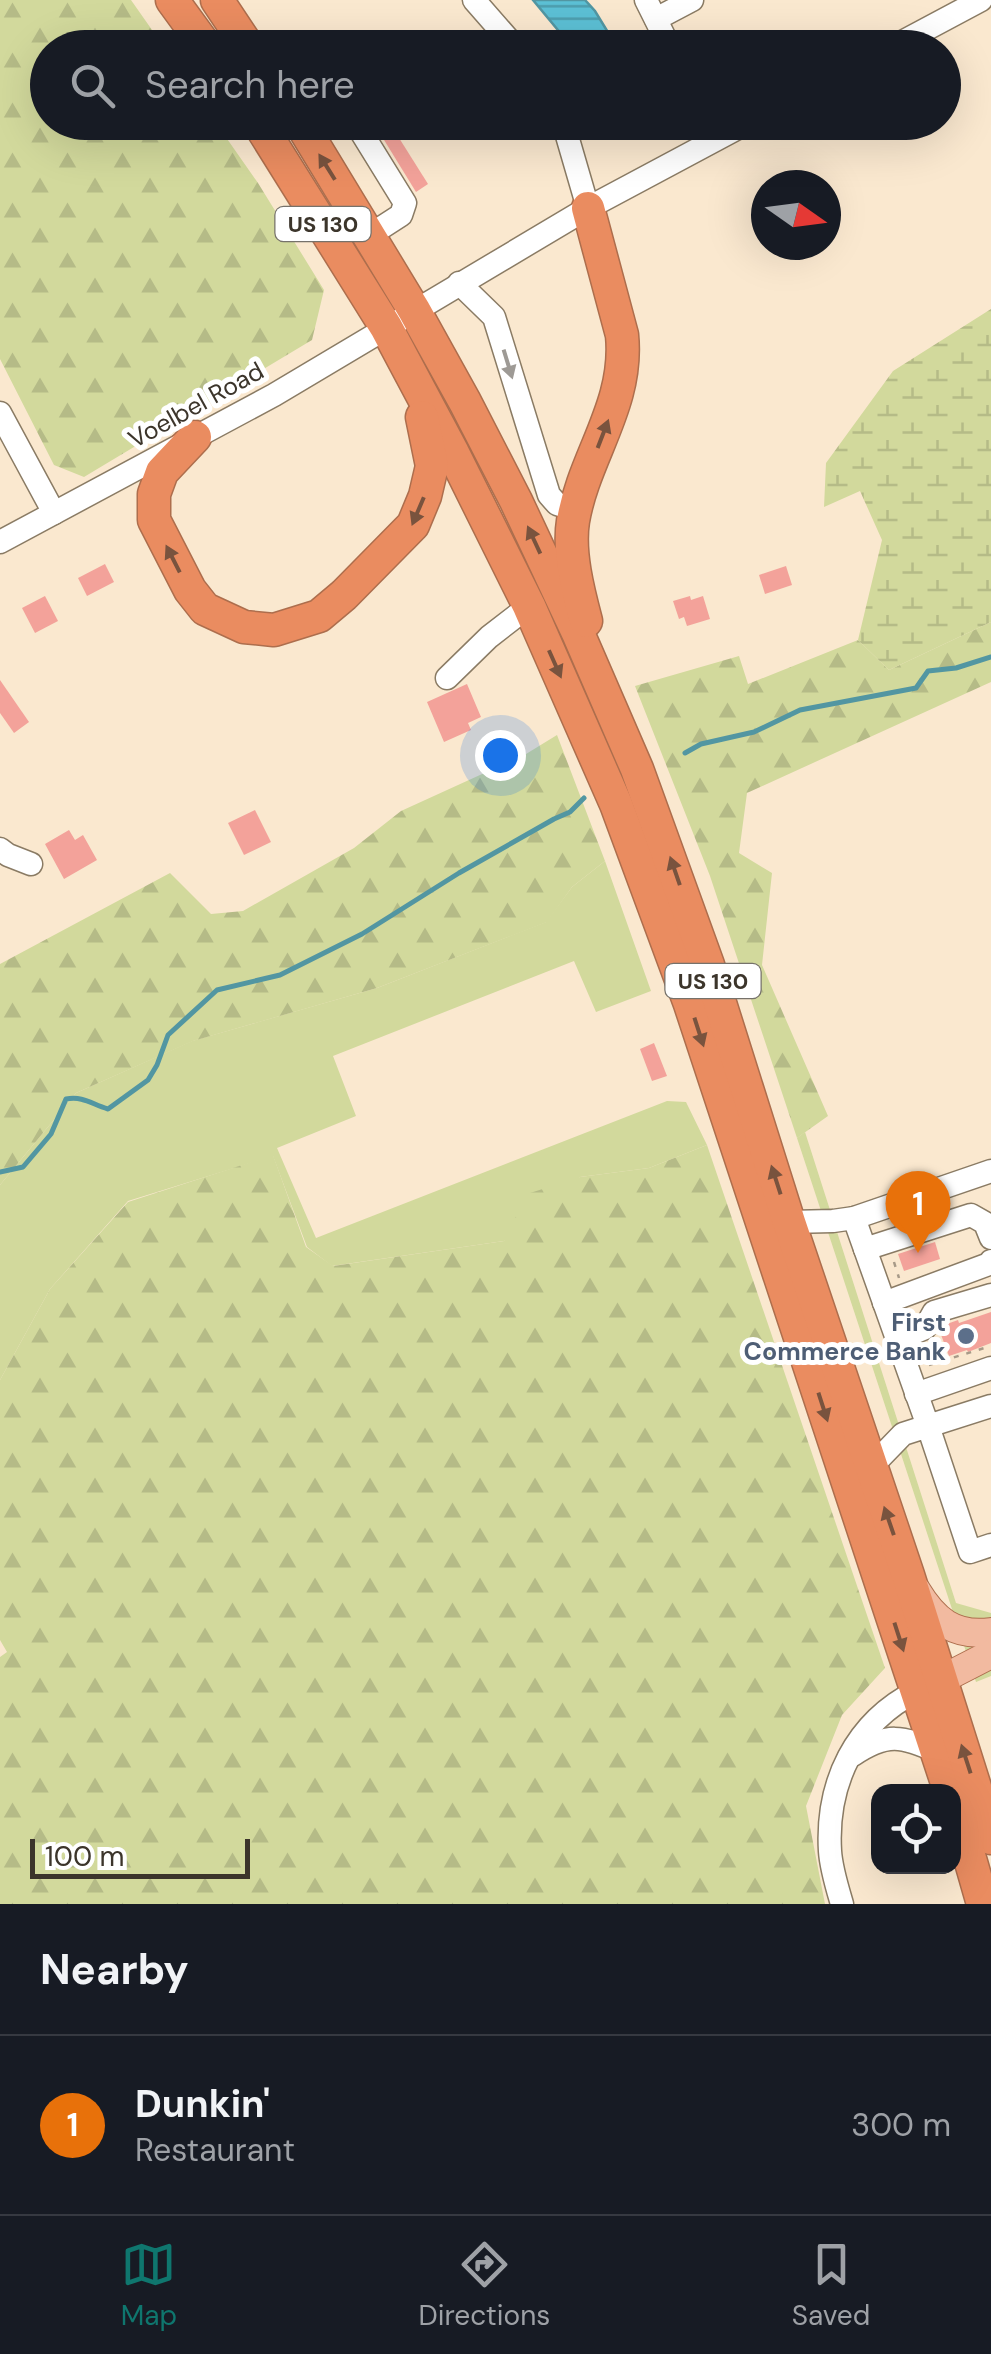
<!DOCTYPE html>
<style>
:root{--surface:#171b24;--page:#20242c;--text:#f1f3f6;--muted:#9ea1a6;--line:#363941;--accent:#0f766e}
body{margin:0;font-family:"DM Sans",sans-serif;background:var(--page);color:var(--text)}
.controls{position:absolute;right:30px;bottom:30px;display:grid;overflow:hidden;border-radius:20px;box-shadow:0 10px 40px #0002}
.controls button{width:90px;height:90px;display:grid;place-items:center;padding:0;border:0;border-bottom:2px solid var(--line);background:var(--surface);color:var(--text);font:50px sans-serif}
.compass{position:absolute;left:751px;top:170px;width:90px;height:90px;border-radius:50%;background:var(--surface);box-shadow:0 10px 40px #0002;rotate:104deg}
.scale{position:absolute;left:30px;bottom:25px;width:220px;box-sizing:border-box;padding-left:10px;border:5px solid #3c352b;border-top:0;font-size:28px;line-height:35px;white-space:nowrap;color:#3c352b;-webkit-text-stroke:8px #fff;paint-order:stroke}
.you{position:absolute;left:500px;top:755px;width:35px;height:35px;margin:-25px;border:8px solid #fff;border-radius:50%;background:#1a73e8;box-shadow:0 0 0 15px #1a73e833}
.badge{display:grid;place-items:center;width:65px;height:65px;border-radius:50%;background:var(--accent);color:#fff;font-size:32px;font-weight:700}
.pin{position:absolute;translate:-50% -82px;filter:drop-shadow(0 2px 5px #0008)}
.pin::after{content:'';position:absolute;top:52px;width:35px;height:30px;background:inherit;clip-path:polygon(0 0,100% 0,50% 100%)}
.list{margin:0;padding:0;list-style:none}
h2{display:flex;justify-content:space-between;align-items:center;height:130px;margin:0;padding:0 40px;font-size:42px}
h2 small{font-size:32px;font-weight:400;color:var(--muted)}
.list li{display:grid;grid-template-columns:65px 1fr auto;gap:30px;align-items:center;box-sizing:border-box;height:180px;padding:0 40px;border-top:2px solid var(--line)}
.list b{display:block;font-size:38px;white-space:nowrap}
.list p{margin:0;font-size:32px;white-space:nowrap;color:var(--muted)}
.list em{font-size:32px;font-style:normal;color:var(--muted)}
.icon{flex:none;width:55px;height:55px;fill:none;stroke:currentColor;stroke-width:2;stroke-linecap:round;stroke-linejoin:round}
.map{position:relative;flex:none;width:991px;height:1904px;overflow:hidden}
.search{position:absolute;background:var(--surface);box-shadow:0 10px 40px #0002;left:30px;right:30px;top:30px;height:110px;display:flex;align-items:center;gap:25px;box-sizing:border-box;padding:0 35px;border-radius:55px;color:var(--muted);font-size:38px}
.sheet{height:310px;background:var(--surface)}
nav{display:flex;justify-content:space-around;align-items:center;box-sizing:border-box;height:140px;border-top:2px solid var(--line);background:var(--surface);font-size:28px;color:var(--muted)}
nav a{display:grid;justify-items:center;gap:5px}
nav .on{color:var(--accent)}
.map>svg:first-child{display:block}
.green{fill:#d2d99c}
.forest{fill:url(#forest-firs)}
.wetland{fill:url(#wetland-marsh)}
.water{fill:url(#water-rules);stroke:#5296a2;stroke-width:2.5}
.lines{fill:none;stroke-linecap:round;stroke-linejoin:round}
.stream{stroke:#5296a2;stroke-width:5}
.building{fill:#f3a29a}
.minor-casing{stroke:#8a7b64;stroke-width:25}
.major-casing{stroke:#ad6e4d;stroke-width:30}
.highway-casing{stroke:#ad6e4d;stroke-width:35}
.path{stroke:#a79a88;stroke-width:2.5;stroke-dasharray:5 8;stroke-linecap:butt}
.minor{stroke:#fff;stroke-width:22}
.major{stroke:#f2baa0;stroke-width:28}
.highway{stroke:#ea8c60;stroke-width:32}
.oneway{fill:#79533e}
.oneway2{fill:#9e9a95}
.service-dot{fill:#5c6f8a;stroke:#fff;stroke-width:4}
.labels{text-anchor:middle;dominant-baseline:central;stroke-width:10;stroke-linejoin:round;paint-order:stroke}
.shield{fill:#fff;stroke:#76726b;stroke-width:2.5}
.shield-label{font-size:22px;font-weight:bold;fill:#3c352b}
.street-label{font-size:25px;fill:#3c352b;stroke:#fff}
.service-label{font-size:25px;font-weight:bold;fill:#4e5e75;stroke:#fff;text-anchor:end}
</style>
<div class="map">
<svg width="991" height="1904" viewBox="0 0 991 1904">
<defs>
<pattern id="forest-firs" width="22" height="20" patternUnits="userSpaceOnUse" patternTransform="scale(2.5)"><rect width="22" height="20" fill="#d2d99c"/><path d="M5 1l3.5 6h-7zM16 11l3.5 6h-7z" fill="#b5bb87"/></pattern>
<pattern id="wetland-marsh" width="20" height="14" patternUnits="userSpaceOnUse" patternTransform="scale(2.5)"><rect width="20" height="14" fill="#d2d99c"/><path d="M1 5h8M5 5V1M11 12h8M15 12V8" fill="none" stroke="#b5bb87"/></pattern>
<pattern id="water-rules" width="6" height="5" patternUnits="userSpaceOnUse" patternTransform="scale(2.5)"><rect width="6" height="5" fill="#5cc0d5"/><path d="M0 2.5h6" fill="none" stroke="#4d9dad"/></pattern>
</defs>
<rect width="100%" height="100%" fill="#fae8cf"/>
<!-- green -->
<g class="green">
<polygon points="605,861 651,991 596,1012 574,961 333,1056 356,1116 277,1148 316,1238 667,1101 686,1102 707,1145 649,1168 580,1177 504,1241 332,1266 307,1247 273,1156 128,1201 50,1289 0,1380 0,1185 76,1093 192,1041 377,988 546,922 572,887"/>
<polygon points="805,1132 956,1603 991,1613 991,1676 976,1682 797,1138"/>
</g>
<!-- forest -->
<g class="forest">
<polygon points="0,0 131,0 164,47 48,48 48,122 216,123 258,183 324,290 312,340 84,477 54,465 0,359"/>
<polygon points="991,622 991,682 747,793 739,853 772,873 762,965 828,1116 797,1138 710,876 635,686 739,656 748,684 858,640 889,670"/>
<polygon points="557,735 605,861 572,887 547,922 377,988 193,1041 76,1093 0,1185 0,964 170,873 211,914 243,911 354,848 401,811 526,754"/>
<polygon points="707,1145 885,1668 842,1715 806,1806 825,1904 0,1904 0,1657 7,1652 0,1640 0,1380 50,1289 128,1202 273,1155 306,1247 333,1266 504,1241 527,1194 580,1177 649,1168"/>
</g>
<!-- wetland -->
<polygon class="wetland" points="991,309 991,622 889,670 858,640 882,540 860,491 824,507 826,463 893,371"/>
<!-- water -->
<polygon class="water" points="533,0 585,0 595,11 617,47 572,47"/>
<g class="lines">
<!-- stream -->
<g class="stream">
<polyline points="685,753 701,744 754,732 800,710 916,688 928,671 956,668 991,657"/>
<path d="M0,1172L23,1167L51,1134L66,1099C84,1096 91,1104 108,1109L148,1080L157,1065L168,1035L217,990L280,975L362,934L459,873L554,819L570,812L584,798"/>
</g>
</g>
<!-- building -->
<g class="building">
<polygon points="373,122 389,122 428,184 416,192"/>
<polygon points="105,564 114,582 87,596 78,578"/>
<polygon points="786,566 792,585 765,594 759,575"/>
<polygon points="45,596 58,621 35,633 22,608"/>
<polygon points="690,596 691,600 703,596 710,619 687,626 684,617 679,619 673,601"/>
<polygon points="0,680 29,722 14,733 0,713"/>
<polygon points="467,684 481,717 468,723 471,730 444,742 427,702"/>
<polygon points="255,810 271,842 244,855 228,823"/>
<polygon points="69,830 75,840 83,835 97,860 64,879 45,844"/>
<polygon points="654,1043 667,1076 652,1081 640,1049"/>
<polygon points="935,1242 940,1259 904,1271 898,1254"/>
<polygon points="991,1312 991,1343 968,1352 967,1350 949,1356 940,1332 944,1325 958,1320 959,1323"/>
</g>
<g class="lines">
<defs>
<g id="minor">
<polyline points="474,0 516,48"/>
<polyline points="646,0 670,48"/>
<polyline points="656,19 692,0"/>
<polyline points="891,48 981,0"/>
<polyline points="355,122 405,203 401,215 370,235"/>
<polyline points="563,122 588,208"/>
<polyline points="459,283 494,317 549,495 557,504 576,510"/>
<polyline points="0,413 54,513"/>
<polyline points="0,542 274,395 588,208 749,122"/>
<polyline points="447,678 489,637 529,606"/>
<polyline points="0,849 8,855 31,864"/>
<polyline points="854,1218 928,1426 991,1406"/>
<polyline points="789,1222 833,1221 854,1218 991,1171"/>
<polyline points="865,1249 971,1215 985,1223 991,1238"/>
<polyline points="884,1303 989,1264 991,1261"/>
<polyline points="899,1339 925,1328 934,1312 991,1295"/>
<polyline points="916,1394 991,1368"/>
<polyline points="871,1467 903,1434 928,1426 970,1552 991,1545"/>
<path d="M853,1755C887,1732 902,1736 938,1752"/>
<path d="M842,1904C837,1887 831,1868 830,1851C826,1783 855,1722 917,1691"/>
</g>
<g id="major">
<path d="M916,1590C934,1620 954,1637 991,1632"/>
<polyline points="923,1689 991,1654"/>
</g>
<g id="highway">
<polyline points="172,0 207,48"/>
<polyline points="217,0 249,48"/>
<polyline points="258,122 386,327 453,453 529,606 616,804 690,1004 950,1792"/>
<polyline points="300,122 414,310 465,402 516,501 578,633 637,769 708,965 789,1222 908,1575 991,1838"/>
<polyline points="195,437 162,472 154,494 154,520 190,590 205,609 244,627 274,630 319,616 344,595 413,525 425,496 432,466 422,417"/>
<path d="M586,621C578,591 568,552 573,521C584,456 629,405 622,335L588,208"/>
<polyline points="954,1803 983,1904"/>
</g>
</defs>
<!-- minor casing -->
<use href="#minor" class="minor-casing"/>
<!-- major casing -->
<use href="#major" class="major-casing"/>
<!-- highway casing -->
<use href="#highway" class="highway-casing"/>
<!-- path -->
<g class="path">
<polyline points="894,1262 899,1278"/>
<polyline points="931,1345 936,1361"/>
<polyline points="929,1365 991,1346"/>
</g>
<!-- minor -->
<use href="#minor" class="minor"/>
<!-- major -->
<use href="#major" class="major"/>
<!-- highway -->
<use href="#highway" class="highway"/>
</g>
<!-- one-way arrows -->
<defs><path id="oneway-solid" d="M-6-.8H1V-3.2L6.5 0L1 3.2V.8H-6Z" transform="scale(2.5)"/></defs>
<g class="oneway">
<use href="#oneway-solid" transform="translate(327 167) rotate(-122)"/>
<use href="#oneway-solid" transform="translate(603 434) rotate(-69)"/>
<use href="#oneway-solid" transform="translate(418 511) rotate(113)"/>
<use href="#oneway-solid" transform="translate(534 540) rotate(-115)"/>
<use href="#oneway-solid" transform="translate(173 559) rotate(-117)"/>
<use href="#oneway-solid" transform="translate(555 664) rotate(66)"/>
<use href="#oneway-solid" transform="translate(675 871) rotate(-109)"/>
<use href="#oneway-solid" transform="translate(699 1032) rotate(72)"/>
<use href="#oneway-solid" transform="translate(776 1180) rotate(-108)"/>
<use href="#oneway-solid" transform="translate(823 1407) rotate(72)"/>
<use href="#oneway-solid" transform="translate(889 1521) rotate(-109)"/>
<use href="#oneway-solid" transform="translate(899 1637) rotate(72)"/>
<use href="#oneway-solid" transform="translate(966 1759) rotate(-108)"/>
</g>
<use class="oneway2" href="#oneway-solid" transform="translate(508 364) rotate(73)"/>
<!-- markers -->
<circle class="service-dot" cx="966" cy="1336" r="10"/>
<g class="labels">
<!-- shield labels -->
<g class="shield">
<rect x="275.5" y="207" width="95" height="34" rx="8"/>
<rect x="665.5" y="964" width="95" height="34" rx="8"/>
</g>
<g class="shield-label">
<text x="323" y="224">US 130</text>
<text x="713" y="981">US 130</text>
</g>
<!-- street labels -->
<g class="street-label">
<text transform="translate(196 405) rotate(-29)">Voelbel Road</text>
</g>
<!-- service labels -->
<g class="service-label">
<text x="946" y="1322">First<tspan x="946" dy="29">Commerce Bank</tspan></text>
</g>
</g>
</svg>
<div class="controls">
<button><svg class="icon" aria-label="locate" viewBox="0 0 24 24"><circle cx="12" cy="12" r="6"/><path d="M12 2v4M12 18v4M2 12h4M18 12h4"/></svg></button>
</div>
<svg class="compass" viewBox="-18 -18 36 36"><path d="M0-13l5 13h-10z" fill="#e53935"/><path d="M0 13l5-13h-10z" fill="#9ea1a6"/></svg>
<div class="scale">100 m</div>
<div class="you"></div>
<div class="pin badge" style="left:918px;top:1253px;background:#e8710a">1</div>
<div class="search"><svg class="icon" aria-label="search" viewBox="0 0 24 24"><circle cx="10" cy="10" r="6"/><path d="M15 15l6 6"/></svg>Search here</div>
</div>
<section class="sheet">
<h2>Nearby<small></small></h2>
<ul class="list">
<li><span class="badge" style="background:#e8710a">1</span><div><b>Dunkin'</b><p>Restaurant</p></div><em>300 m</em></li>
</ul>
</section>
<nav>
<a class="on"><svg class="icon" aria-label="map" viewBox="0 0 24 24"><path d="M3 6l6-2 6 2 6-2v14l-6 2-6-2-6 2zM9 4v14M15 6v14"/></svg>Map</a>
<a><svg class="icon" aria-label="directions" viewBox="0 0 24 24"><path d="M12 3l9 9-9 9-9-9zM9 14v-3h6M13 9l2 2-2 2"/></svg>Directions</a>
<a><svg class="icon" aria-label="saved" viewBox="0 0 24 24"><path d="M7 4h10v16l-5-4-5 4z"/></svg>Saved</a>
</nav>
